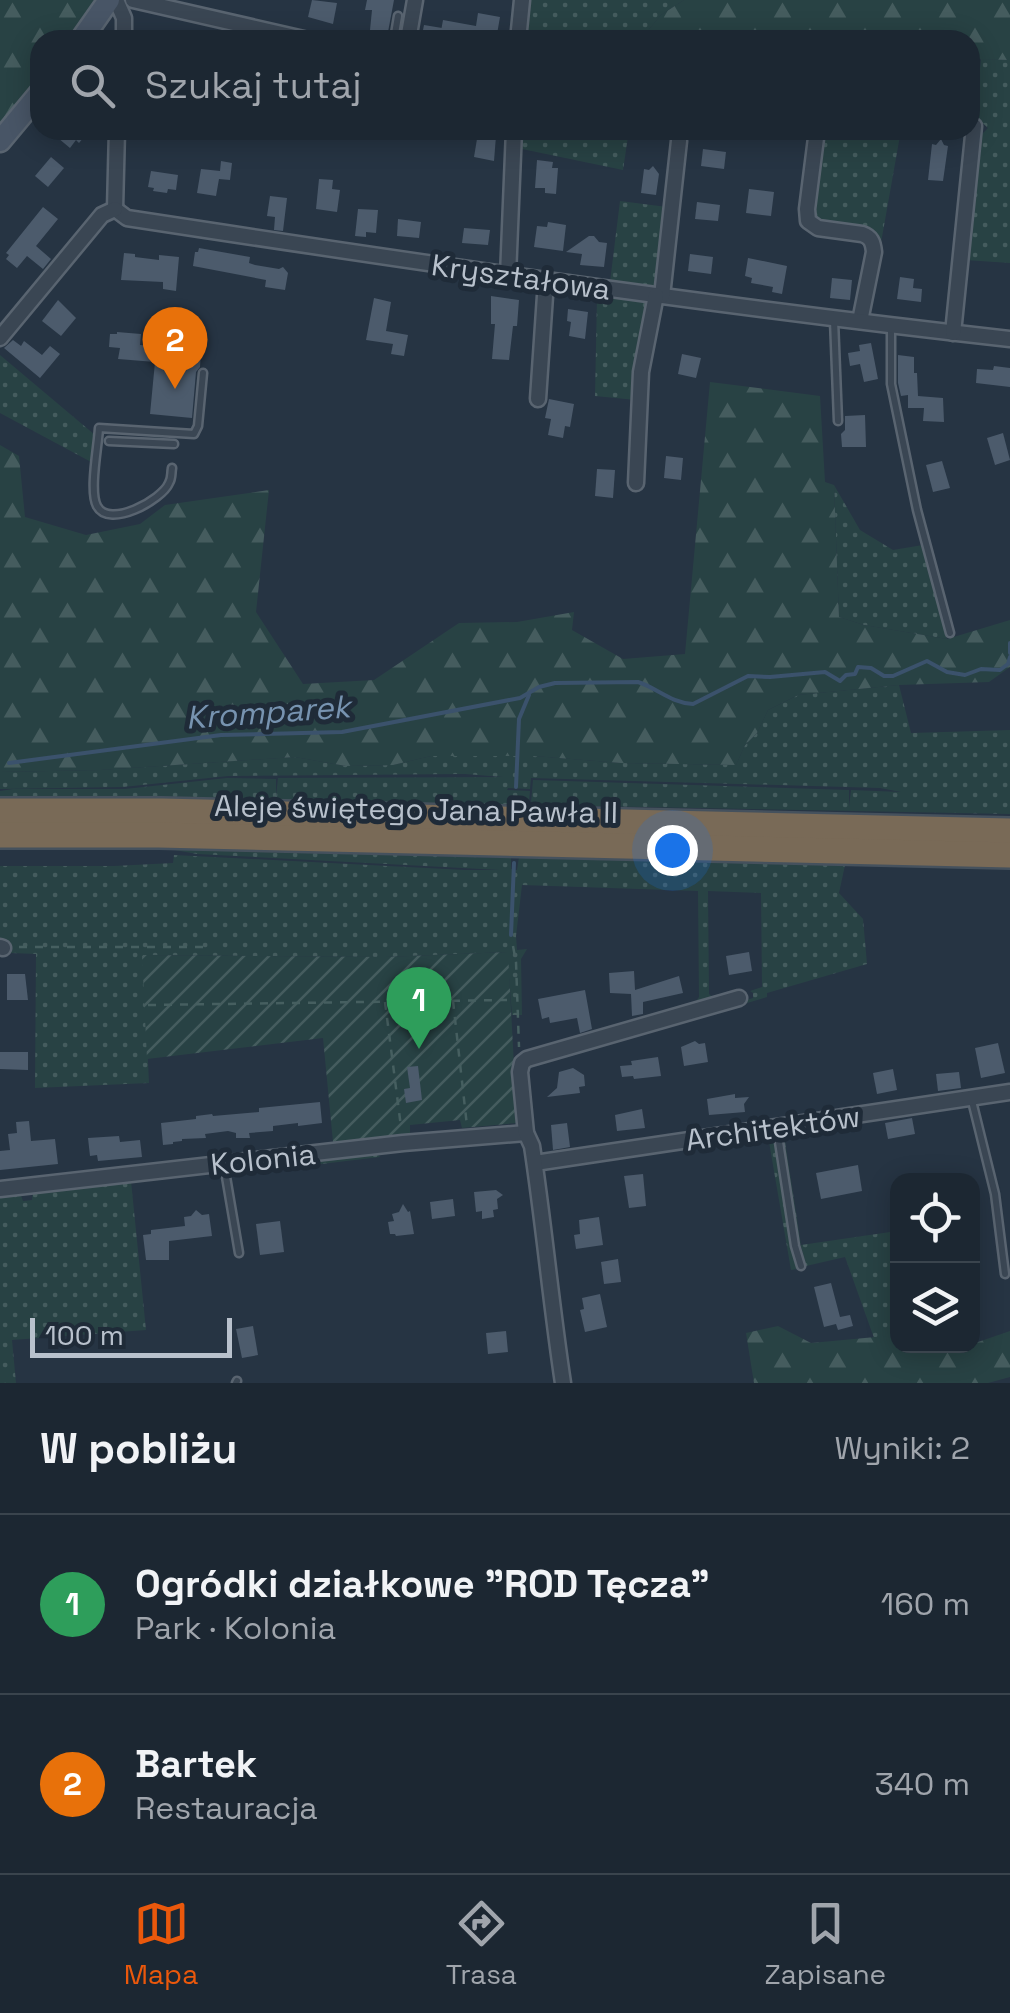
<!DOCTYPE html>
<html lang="pl">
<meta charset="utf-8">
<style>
:root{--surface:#1c2732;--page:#252f3a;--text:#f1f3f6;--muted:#a0a5ac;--line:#3a444d;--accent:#ea580c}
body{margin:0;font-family:"Space Grotesk",sans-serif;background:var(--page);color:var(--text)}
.controls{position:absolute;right:30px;bottom:30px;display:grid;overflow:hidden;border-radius:20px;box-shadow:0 5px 25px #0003}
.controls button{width:90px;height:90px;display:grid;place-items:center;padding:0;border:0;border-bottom:2px solid var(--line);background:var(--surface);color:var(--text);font:50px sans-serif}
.scale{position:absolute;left:30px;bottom:25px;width:202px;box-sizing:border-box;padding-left:10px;border:5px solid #b8c1cc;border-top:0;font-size:28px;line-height:35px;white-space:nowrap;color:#b8c1cc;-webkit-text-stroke:8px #1f2b38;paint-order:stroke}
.you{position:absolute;left:672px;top:850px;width:35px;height:35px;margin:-25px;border:8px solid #fff;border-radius:50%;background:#1a73e8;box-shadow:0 0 0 15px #1a73e833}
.badge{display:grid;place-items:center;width:65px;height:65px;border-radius:50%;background:var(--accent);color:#fff;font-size:32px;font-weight:700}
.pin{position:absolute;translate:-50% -82px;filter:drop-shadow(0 2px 5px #0008)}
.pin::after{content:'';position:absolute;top:52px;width:35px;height:30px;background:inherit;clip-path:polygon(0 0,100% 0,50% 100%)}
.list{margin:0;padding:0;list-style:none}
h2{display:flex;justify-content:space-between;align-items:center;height:130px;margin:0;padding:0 40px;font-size:42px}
h2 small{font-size:32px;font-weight:400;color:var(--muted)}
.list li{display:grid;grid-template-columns:65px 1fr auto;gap:30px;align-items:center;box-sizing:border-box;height:180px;padding:0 40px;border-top:2px solid var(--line)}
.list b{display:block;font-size:38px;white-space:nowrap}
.list p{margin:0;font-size:32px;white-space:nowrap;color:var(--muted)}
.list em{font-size:32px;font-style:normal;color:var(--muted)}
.icon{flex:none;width:55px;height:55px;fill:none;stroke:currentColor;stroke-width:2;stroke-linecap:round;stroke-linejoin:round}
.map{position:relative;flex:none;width:1010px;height:1383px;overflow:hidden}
.search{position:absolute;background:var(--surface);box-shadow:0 5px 25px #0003;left:30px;right:30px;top:30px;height:110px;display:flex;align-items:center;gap:25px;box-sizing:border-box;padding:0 35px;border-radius:30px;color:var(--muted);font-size:38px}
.sheet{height:490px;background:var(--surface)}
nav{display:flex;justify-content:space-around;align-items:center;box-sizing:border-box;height:140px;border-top:2px solid var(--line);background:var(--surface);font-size:28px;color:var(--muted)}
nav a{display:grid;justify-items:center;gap:5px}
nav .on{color:var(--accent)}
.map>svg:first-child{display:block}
.grass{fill:url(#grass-dots);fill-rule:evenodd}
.forest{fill:url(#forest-firs)}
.garden{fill:url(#garden-furrows)}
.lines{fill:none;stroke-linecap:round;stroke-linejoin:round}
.stream{stroke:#3b526c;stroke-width:4}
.building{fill:#4c5b6c}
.lane-casing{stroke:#596470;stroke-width:11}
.street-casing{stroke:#596470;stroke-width:19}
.secondary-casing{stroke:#596470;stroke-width:25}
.highway-casing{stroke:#45515d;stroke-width:30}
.path{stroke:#465f60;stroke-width:2.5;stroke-dasharray:8 8;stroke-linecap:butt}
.lane{stroke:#3a4653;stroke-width:6}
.street{stroke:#3a4653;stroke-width:14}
.secondary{stroke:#485566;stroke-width:20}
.highway{stroke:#796a57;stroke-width:25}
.labels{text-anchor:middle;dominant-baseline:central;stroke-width:10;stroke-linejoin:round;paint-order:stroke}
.street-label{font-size:30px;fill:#b8c1cc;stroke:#1f2b38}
.water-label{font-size:32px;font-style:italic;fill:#7793b0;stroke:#1f2b38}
</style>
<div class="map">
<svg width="1010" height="1383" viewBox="0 0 1010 1383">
<defs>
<pattern id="grass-dots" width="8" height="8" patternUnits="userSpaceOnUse" patternTransform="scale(2.5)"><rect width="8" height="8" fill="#284244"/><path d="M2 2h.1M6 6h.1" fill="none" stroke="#455c5e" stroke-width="1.8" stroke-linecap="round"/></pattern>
<pattern id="forest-firs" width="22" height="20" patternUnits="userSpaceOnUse" patternTransform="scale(2.5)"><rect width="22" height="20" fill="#284244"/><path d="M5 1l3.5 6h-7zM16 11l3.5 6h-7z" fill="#455c5e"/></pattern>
<pattern id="garden-furrows" width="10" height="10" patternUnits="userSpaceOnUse" patternTransform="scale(2.5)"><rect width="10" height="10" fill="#284244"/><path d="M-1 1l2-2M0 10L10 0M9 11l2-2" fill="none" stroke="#455c5e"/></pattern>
</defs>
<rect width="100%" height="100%" fill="#263443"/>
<!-- grass -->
<g class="grass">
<polygon points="530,0 684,0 661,15 640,40 526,40"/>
<polygon points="981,59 1010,60 1010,263 965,260 959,319 964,327 1000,331 997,332 963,328 957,320 976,140 988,128 975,116"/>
<polygon points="522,130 629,130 623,170 522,149"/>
<polygon points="822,130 901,130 868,316 865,313 877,245 815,223 811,205"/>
<polygon points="620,201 667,207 658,289 563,278 561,275 610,282"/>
<polygon points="593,293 650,300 636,400 595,396 597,297 593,296"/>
<polygon points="0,355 95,435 93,463 0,413"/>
<polygon points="834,485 860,530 893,550 923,545 947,639 864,625 839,617"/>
<path d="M899,685L911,733L1010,730V814L214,799L0,798V791L13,789H125L227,778L276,779V797L278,778L503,777L465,774L228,776L123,787L0,789V772L100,770L295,757L346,766L393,765L431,756H534L621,763L736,765L745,745L757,733L768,710L798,695ZM531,778L880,788L901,792L851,790L849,807V790L533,780L531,803L529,802L530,791L507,790L508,788L530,789Z"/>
<polygon points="169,849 511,858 511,869 517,870 519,857 845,865 839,893 863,919 867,964 767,993 767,997 737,1006 737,1003 753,998 753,993 750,991 762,987 761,893 708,891 709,994 716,1000 691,1008 699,997 698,891 522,885 516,936 517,950 527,949 521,959 522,1015 512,1015 507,952 385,957 143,955 149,1083 35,1088 36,954 11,953 8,942 0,942 0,866 114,866 173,863 174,855 465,870 500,870 197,854"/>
<polygon points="851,1120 854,1125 784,1135 801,1245 897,1231 897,1335 874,1338 845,1257 806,1266 797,1231 781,1132"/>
<polygon points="769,1133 774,1139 797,1269 791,1270 768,1136 621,1158 622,1155"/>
<polygon points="375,1151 380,1157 230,1175 233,1167"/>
<polygon points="131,1181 146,1330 12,1340 16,1383 0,1383 0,1195 20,1193 23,1201 32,1200 33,1191"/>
</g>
<!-- forest -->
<g class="forest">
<polygon points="0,0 94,0 67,40 40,40 40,76 0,126"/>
<polygon points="684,0 1010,0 1010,60 970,59 970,40 640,40 661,15"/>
<polygon points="710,382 820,396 825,482 834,485 839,617 864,625 947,639 1010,620 1010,667 989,682 899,685 798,695 768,710 757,733 745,745 736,765 621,763 534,756 431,756 393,765 346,766 295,757 100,770 0,772 0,445 19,456 25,517 86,535 140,524 165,505 269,490 256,612 303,684 374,680 459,623 517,622 574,612 572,630 623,659 685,654"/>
<polygon points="778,1326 811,1343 897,1335 898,1346 947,1346 949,1352 1010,1331 1010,1377 988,1383 754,1383 746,1333"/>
</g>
<!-- garden -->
<polygon class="garden" points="508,952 517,1123 462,1128 460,1120 410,1125 410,1134 333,1142 323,1038 147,1059 142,955 385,957"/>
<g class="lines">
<!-- stream -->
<g class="stream">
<polyline points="1010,643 1010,653"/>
<path d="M9,763L221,735L342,732L520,698L539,687L555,683L638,682C657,688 671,703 693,704L748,676L770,677L825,672L840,681L846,675L855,674L858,667L871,668L884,676H893L927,661L947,672L965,675L981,669L1000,670L1008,664L1010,657"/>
<polyline points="516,787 519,719 529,695"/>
<polyline points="511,935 514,863"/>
</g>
</g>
<!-- building -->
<g class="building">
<polygon points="312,0 337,3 333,24 308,17"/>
<polygon points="367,0 394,0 388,32 370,30 372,10 365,10"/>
<polygon points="478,13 500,17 496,40 477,40 457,36 457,40 440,37 440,40 421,40 424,25 442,28 441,31 443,20 476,26"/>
<polygon points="64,130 90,130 79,143 76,140 70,148 58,138"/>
<polygon points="478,133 496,136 494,161 474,157"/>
<polygon points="941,139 944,145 948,146 943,181 928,180 932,144 936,145"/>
<polygon points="703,149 726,152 724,169 701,166"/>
<polygon points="51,157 64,168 48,187 35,176"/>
<polygon points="537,160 553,162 552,168 558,168 556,194 545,193 545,188 535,188"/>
<polygon points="221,161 232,163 230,180 219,179 216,196 197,193 201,169 220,171"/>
<polygon points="653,166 659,174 656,195 641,193 644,169 649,170"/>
<polygon points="151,171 178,175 176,190 168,189 167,193 153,191 154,188 148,187"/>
<polygon points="319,179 333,180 332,189 340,190 337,212 316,209"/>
<polygon points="749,189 774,192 771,216 746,213"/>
<polygon points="270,196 287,198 283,231 274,230 275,217 267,216"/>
<polygon points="697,202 720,205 718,221 695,219"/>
<polygon points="43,207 58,219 36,246 51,259 43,269 27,256 17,268 6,259 9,255 6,253"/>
<polygon points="358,209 378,210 376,233 366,232 366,237 355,236"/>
<polygon points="398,219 421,222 419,238 397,236"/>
<polygon points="548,222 566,225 563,251 534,247 537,226 547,227"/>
<polygon points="464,228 490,230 488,245 462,243"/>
<polygon points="589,236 594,236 599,242 607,243 604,267 580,265 582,254 566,252"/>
<polygon points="199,248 250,257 249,263 255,265 279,269 283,267 288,273 285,290 265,287 266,280 193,266 195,252 198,252"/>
<polygon points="124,253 135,254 135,257 159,260 159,255 179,257 176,291 163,289 163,282 121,280"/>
<polygon points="690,254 713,257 711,274 688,271"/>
<polygon points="748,258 787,266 782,294 772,292 773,287 751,283 752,278 745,276"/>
<polygon points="900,277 914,279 913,288 922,289 921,302 897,299"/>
<polygon points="832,278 852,280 850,300 830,298"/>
<polygon points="491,296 519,300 517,326 513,326 509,360 492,359 495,324 491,324"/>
<polygon points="374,298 391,302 386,331 408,335 404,356 391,354 393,344 366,340"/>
<polygon points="58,300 76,318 61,336 42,321"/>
<polygon points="568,309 588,312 585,339 569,336 571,322 567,321"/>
<polygon points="167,322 203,324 200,367 196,372 192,418 150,414 155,362 118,359 120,348 109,347 110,334 117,334 117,332 141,334 140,345 165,347"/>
<polygon points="13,340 21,346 24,341 42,355 50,346 60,354 40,378 4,348"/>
<polygon points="871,343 878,379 864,382 860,364 850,366 848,353 860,351 859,345"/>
<polygon points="682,354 701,358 696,378 678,374"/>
<polygon points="898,355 914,357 914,373 917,373 918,396 943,398 944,422 923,421 924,408 908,408 908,395 901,396 898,383"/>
<polygon points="994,366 1010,368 1010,387 976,383 977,369 993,370"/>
<polygon points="549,399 574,404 570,427 565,426 563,438 548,435 551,419 545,418"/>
<polygon points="865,415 866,447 842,447 841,434 845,430 845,416"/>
<polygon points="1003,433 1010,460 995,465 987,438"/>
<polygon points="666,456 683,458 681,480 664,478"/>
<polygon points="942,461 950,488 933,492 926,465"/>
<polygon points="597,469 615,470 613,498 595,496"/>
<polygon points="749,952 752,971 729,975 726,956"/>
<polygon points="634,971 635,990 679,976 683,993 643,1002 643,1014 632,1016 631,994 610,993 609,973"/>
<polygon points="7,974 25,974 28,1000 7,1000"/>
<polygon points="585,990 592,1029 580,1033 577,1018 550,1023 549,1017 542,1019 538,999"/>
<polygon points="695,1041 699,1044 705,1043 708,1062 684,1066 681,1047"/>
<polygon points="998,1043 1005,1073 981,1078 975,1048"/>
<polygon points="0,1052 28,1052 28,1070 0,1069"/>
<polygon points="658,1057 661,1076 634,1079 633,1076 622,1077 620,1066 632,1065 631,1061"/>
<polygon points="418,1066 422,1100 406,1103 404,1089 410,1088 407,1067"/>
<polygon points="573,1068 584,1075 585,1086 579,1087 580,1093 547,1097 557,1088 559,1072"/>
<polygon points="893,1069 897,1090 877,1094 873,1073"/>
<polygon points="959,1072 961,1088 938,1091 936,1074"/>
<polygon points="735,1094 735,1098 749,1097 744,1104 745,1112 709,1115 707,1099"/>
<polygon points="320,1102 322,1123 298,1126 298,1123 273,1126 273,1131 249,1133 250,1138 236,1138 236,1133 228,1131 205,1134 206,1138 182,1139 182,1141 173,1142 173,1144 163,1145 161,1123 196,1119 196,1116 212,1114 213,1116 259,1112 259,1108"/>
<polygon points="642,1109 645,1128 617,1131 615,1115"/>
<polygon points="912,1118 915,1134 888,1139 885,1123"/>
<polygon points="29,1121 31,1141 55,1139 58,1164 0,1170 0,1151 10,1150 8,1134 17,1133 16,1122"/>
<polygon points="567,1123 570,1147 553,1150 551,1125"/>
<polygon points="119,1136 120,1142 140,1140 142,1157 98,1161 97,1155 90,1156 88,1138"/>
<polygon points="858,1165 862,1191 821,1199 816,1173"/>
<polygon points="643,1174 646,1206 629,1208 624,1176"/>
<polygon points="496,1190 503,1195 497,1199 498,1209 493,1210 494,1217 482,1219 482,1211 476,1212 474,1192"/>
<polygon points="453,1199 455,1216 432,1219 430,1202"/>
<polygon points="403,1204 408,1212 410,1211 414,1234 396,1236 395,1234 390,1234 388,1222 394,1221 392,1214 399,1212"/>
<polygon points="196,1210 202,1215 209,1214 212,1236 169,1241 169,1260 146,1260 143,1235 151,1234 151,1230 185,1226 184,1217 191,1216"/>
<polygon points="599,1217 603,1245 576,1249 574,1235 580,1234 579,1220"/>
<polygon points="280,1221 284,1252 260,1255 256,1224"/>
<polygon points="618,1259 621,1282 604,1284 601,1262"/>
<polygon points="831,1283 840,1317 850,1315 853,1326 838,1330 836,1324 824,1327 814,1287"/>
<polygon points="600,1294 607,1327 585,1332 580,1310 584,1309 582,1298"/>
<polygon points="253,1326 258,1355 242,1358 236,1329"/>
<polygon points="506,1331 508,1352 488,1354 486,1333"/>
</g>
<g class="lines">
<defs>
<g id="lane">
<polyline points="394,40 398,16"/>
<polyline points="834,320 838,421"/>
<polyline points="891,326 891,384 917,510 950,633"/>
<polyline points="109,441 174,444"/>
<path d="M172,468C171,474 172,478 169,483C162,500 109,529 97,506C89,491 98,447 99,428L194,434L198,426L203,373"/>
<polyline points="972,1101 995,1194 1005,1274"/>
<polyline points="777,1129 795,1246 801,1266"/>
<polyline points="224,1165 239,1253"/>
<polyline points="236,1383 237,1381"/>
</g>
<g id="street">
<polyline points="116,0 124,18 124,40"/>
<polyline points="133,0 308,40"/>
<polyline points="408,40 415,0"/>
<polyline points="518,40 522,0"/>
<path d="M817,130L807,209L808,221L818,228L862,234C871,237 873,242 874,252L860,321"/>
<path d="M115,209L127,218C421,263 714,306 1010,339"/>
<polyline points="115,209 117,130"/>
<polyline points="508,276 514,130"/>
<polyline points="662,296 679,141"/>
<polyline points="953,333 974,126"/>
<polyline points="0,338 102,215 115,209"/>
<polyline points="538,399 546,281"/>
<polyline points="636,483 641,372 656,295"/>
<polyline points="0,947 3,948"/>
<polyline points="535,1163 1010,1092"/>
<polyline points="0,1189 403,1143 526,1133"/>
<path d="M563,1383C551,1304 544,1225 532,1146L526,1133L520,1072L522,1063L527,1059L739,998"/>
</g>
<g id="secondary">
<polyline points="81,40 109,0"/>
<polyline points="0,141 40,93"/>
</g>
<g id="highway">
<polyline points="0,811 162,811 1010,831"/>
<polyline points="0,835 159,835 1010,855"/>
</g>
</defs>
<!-- lane casing -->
<use href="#lane" class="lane-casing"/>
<!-- street casing -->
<use href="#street" class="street-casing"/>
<!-- secondary casing -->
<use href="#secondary" class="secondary-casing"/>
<!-- highway casing -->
<use href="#highway" class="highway-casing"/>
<!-- path -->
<g class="path">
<polyline points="513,946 516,962 519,1047"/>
<polyline points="19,947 208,947"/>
<polyline points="453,1001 467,1126"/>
<polyline points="385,1002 401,1127"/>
<polyline points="148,1005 507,1000"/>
</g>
<!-- lane -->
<use href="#lane" class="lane"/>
<!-- street -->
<use href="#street" class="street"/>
<!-- secondary -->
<use href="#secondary" class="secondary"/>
<!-- highway -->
<use href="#highway" class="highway"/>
</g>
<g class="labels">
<!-- street labels -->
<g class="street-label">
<text transform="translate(521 277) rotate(8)">Kryształowa</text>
<text transform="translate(416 809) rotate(1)">Aleje świętego Jana Pawła II</text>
<text transform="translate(773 1128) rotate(-8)">Architektów</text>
<text transform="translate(263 1159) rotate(-6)">Kolonia</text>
</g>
<!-- water labels -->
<g class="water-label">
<text transform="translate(268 712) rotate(-4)">Kromparek</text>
</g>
</g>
</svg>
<div class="controls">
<button><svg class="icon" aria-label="locate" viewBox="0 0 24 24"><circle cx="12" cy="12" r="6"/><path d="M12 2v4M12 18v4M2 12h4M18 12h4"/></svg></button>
<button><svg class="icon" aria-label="layers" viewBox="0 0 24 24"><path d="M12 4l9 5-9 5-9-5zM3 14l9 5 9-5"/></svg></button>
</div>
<div class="scale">100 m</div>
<div class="you"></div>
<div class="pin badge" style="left:419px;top:1049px;background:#2e9e5b">1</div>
<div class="pin badge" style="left:175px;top:389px;background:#e8710a">2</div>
<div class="search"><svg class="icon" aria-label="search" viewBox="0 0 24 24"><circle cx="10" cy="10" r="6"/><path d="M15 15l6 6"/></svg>Szukaj tutaj</div>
</div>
<section class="sheet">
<h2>W pobliżu<small>Wyniki: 2</small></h2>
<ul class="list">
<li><span class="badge" style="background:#2e9e5b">1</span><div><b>Ogródki działkowe &quot;ROD Tęcza&quot;</b><p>Park · Kolonia</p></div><em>160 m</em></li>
<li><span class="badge" style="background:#e8710a">2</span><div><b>Bartek</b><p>Restauracja</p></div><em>340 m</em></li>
</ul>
</section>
<nav>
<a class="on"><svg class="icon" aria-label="map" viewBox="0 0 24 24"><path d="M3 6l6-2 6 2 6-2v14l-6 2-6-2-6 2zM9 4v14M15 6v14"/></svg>Mapa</a>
<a><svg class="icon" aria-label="directions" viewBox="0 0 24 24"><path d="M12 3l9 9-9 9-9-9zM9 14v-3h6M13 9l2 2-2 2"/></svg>Trasa</a>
<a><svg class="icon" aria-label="saved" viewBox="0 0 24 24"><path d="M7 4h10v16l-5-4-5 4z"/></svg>Zapisane</a>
</nav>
